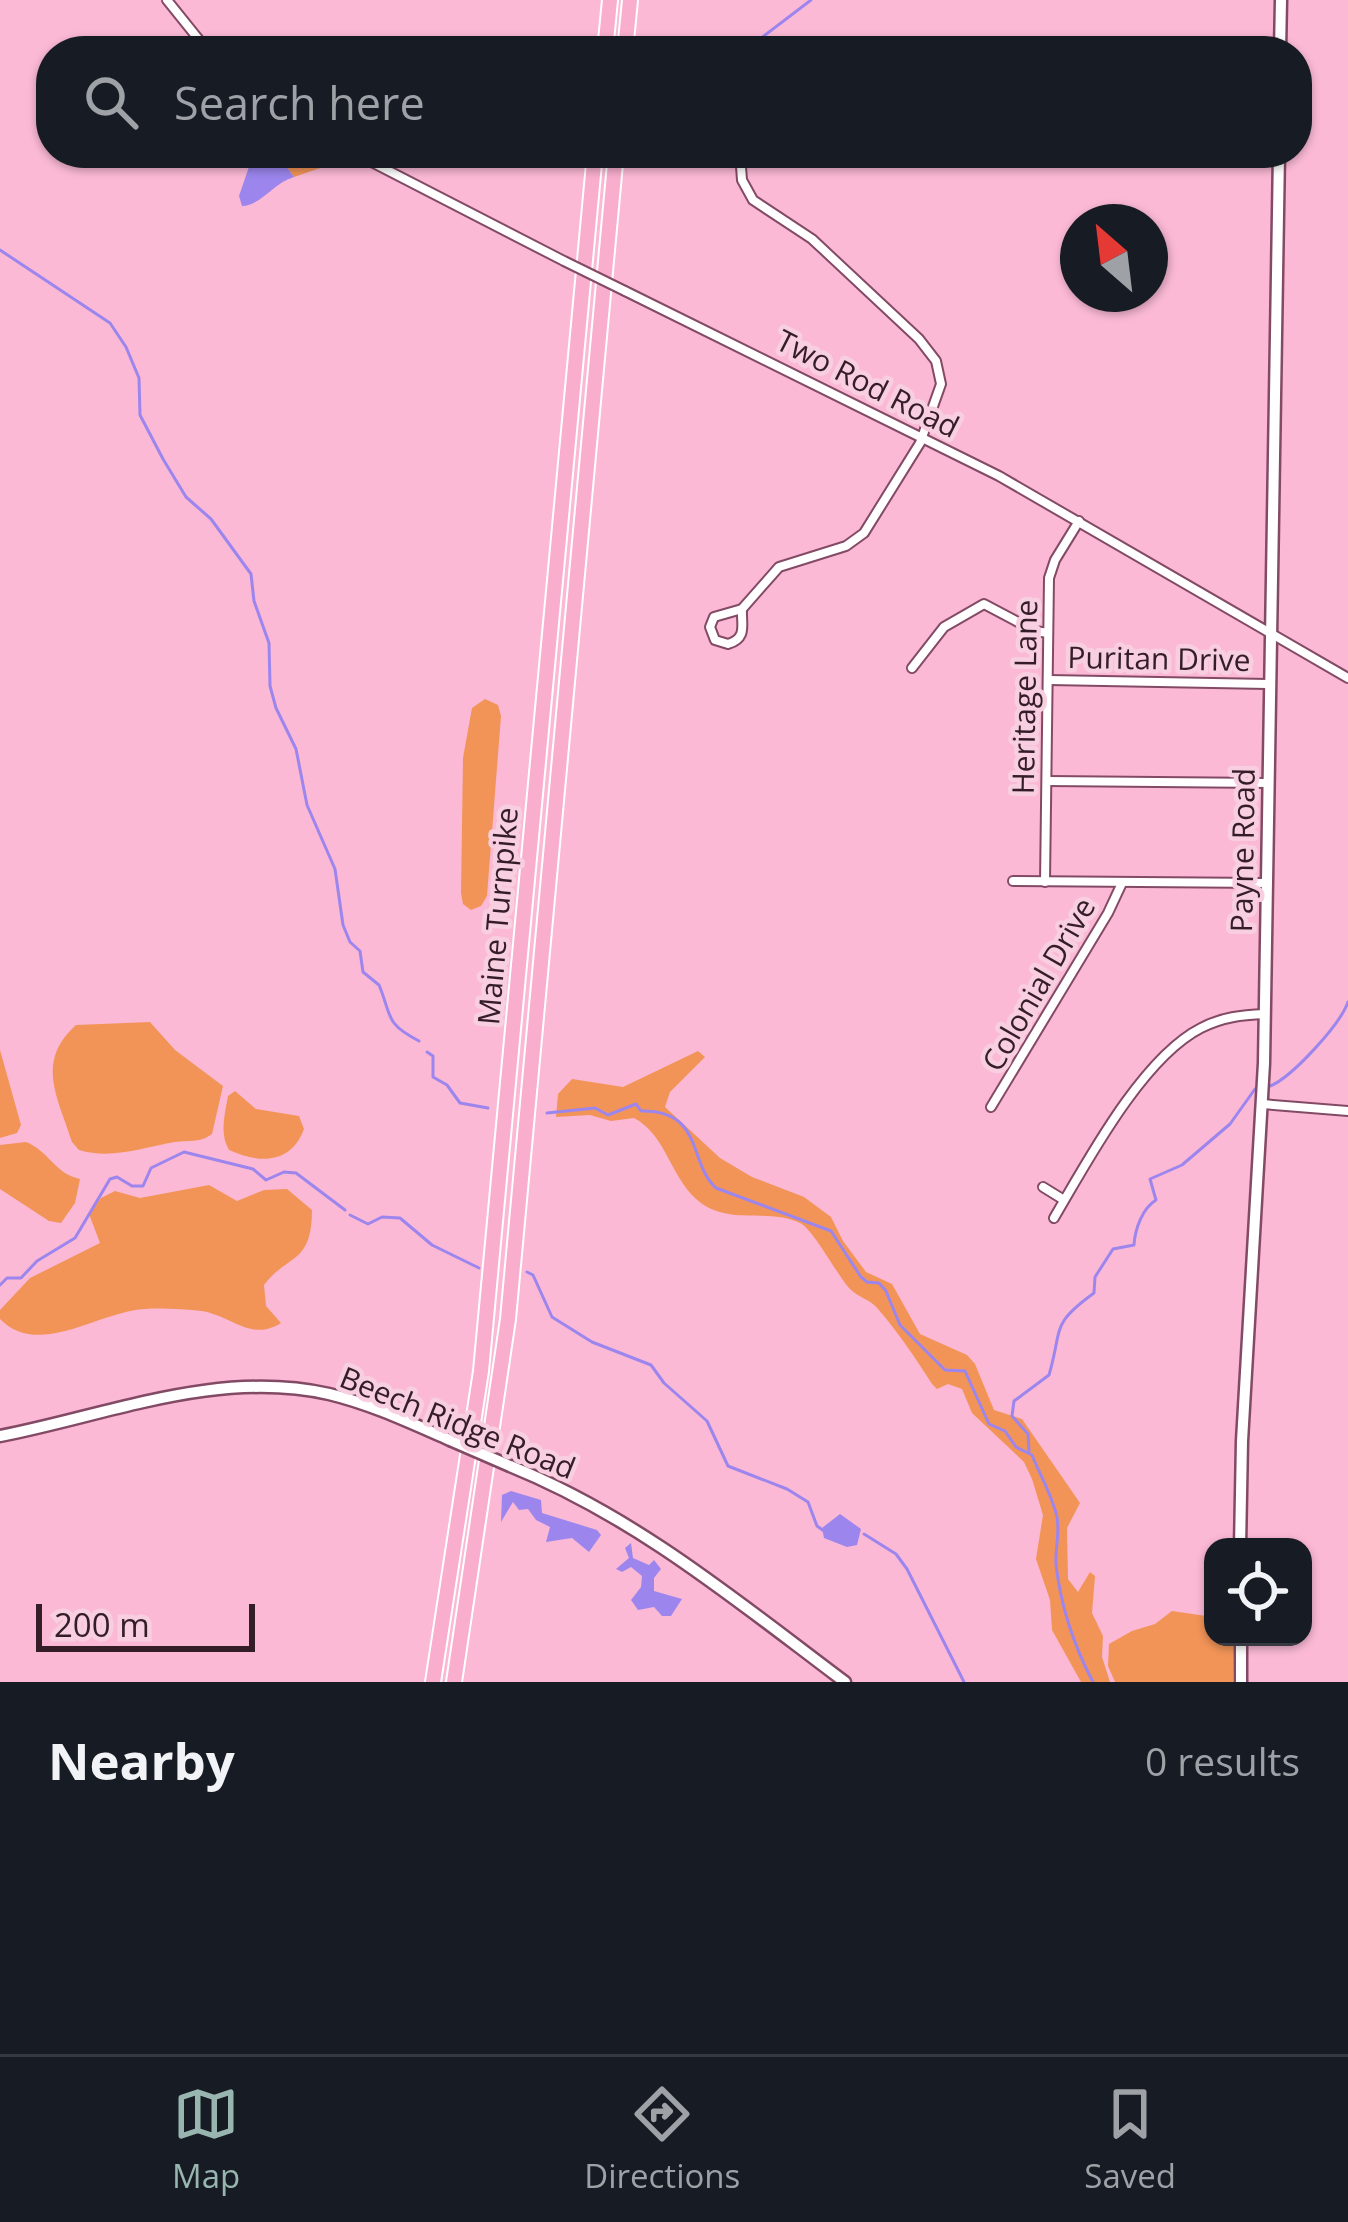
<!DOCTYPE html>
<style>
:root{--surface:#171b24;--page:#242831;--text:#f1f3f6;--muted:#9ea1a6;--line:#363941;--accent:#98b6af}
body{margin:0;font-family:"Open Sans",sans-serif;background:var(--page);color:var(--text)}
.controls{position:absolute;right:36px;bottom:36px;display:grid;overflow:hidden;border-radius:24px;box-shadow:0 3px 9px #0004}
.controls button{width:108px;height:108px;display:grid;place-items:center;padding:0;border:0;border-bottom:3px solid var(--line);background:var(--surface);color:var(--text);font:60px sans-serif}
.compass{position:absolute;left:1060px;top:204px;width:108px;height:108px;border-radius:50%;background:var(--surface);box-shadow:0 3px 9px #0004;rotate:332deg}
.scale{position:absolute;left:36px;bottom:30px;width:219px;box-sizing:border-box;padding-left:12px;border:6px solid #351d28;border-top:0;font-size:33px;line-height:42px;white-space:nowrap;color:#351d28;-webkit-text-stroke:9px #f8cfe0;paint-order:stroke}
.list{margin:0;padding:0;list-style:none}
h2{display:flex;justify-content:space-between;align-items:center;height:156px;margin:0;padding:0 48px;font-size:51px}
h2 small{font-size:39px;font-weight:400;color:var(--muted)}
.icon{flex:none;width:66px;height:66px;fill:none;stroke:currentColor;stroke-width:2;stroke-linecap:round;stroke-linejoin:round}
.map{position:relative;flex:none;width:1348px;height:1682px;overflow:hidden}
.search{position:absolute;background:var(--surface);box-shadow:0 3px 9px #0004;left:36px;right:36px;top:36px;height:132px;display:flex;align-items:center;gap:30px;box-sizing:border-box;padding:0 42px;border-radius:48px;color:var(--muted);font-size:45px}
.sheet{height:372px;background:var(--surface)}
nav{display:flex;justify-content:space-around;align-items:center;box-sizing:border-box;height:168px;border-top:3px solid var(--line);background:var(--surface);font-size:33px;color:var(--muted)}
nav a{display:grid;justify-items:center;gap:6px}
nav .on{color:var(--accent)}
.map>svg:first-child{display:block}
.green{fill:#f29458}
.water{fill:#9c86ee}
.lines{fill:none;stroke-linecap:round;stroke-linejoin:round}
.stream{stroke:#9c86ee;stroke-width:3}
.street-casing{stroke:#834a65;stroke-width:12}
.secondary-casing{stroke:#834a65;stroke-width:15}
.highway-casing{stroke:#fff;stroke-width:18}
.street{stroke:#fff;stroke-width:8}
.secondary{stroke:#fff;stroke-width:10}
.highway{stroke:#f9aece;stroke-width:14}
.street-bridge-casing{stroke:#834a65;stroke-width:12;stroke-linecap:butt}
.secondary-bridge-casing{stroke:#834a65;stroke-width:15;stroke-linecap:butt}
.street-bridge{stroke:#fff;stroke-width:8}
.secondary-bridge{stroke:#fff;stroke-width:10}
.labels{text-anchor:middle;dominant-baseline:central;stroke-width:9;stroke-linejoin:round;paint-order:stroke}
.street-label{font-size:30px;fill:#351d28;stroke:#f8cfe0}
</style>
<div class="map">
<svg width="1348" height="1682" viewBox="0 0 1348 1682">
<rect width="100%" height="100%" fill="#fbb9d5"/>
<!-- green -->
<g class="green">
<path d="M253,153H326L332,164L294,177C284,161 271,153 252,158Z"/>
<polygon points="485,699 498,705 501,716 487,896 481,906 471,910 463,904 461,893 463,758 472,708"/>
<path d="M150,1022L175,1050L223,1086L212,1134C200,1143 190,1140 175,1142C144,1147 112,1160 79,1150L72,1142C58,1097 35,1062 76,1025Z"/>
<polygon points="0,1050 21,1125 17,1133 0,1138"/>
<path d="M698,1051L705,1057L670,1092L665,1107L720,1158L752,1177L804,1197L831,1217L843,1241L866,1272L892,1284L920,1334L967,1355L975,1364L994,1410L1022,1419L1080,1503L1067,1528L1068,1579L1078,1592L1090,1572L1095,1576L1092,1613L1103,1636L1102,1657L1110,1682H1081L1052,1630L1050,1600L1036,1559L1043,1515L1032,1479L1024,1462L972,1413L962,1389L948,1384L937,1389L932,1384C916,1359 898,1332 878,1309C870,1299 857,1297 849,1288C836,1273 813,1229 800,1223C768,1208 731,1225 701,1203C671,1181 667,1135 634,1118L611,1121L590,1115L556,1117L558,1094L572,1079L623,1087Z"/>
<path d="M235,1091L256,1109L299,1116L304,1129C291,1164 260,1164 229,1150C219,1133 225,1114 228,1096Z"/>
<path d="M26,1142C49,1151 55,1174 80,1179L75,1203L61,1223L49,1221L0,1189V1145Z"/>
<path d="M209,1185L237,1201L264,1190L287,1189L312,1210C312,1265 287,1254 264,1285L266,1306L281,1323C251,1342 232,1316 202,1311C184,1309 162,1308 145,1309C99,1311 39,1359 0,1319V1310L30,1278L100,1243L89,1214L101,1198L115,1191L140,1198Z"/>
<polygon points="1172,1611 1213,1617 1213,1637 1234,1637 1233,1682 1115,1682 1108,1666 1109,1644 1132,1631 1155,1624"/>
</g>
<!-- water -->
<g class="water">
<path d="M265,156L283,162L294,177C273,183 262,205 242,206L239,196L252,158Z"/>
<polygon points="511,1491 541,1500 542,1513 597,1530 601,1535 589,1552 572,1538 546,1542 550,1527 536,1520 528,1509 519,1510 513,1502 501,1522 502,1495"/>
<polygon points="840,1514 861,1529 857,1545 847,1547 824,1538 822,1528"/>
<polygon points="631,1543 633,1558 649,1565 654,1560 661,1569 654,1578 654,1591 682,1599 671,1616 662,1616 654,1607 638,1610 631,1600 641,1587 642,1576 631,1567 622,1572 616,1569 629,1558 625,1548"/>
</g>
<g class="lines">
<!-- stream -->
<g class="stream">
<polyline points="744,51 811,0"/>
<path d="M0,250L110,323L126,347L139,378L140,415L163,459L186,497L211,519L251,574L254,601L269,643L270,686L276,708L296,749L307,805L335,869L343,925L350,942L360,951L363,972L379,985C392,1016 384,1023 419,1041"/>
<polyline points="427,1052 433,1056 433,1077 447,1085 460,1103 488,1108"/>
<path d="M1270,1086C1291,1078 1340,1025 1348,1002"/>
<path d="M547,1113L595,1108L608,1115L636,1104L641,1111C704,1110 688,1163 716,1188L831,1231L861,1277L867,1282L879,1283L886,1291L900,1325L945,1370L965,1371L989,1424L1005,1431L1016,1447L1032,1455C1040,1475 1052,1495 1057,1517C1060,1534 1055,1548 1056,1565C1061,1607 1073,1644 1093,1682"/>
<polyline points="350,1215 368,1224 382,1217 400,1218 432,1245 479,1268"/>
<polyline points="527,1272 533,1275 552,1317 592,1342 651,1365 664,1383 707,1421 728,1466 787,1489 808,1502 817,1526 824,1531"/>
<polyline points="0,1285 7,1278 21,1278 37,1261 75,1238 110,1179 117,1177 132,1186 143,1186 151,1168 184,1152 253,1169 266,1180 284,1172 296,1173 345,1210"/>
<path d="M1029,1451L1028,1434L1012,1416L1014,1401L1049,1375C1063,1327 1050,1325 1094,1293L1095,1277L1113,1249L1134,1245C1135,1228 1143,1208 1156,1200L1150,1179L1182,1165L1230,1124L1255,1089"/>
<polyline points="864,1534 896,1554 907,1569 964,1682"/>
</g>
<defs>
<g id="street">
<polyline points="167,0 208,51"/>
<polyline points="1076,51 1102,51"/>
<polyline points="354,153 564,261"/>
<polyline points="740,153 742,180 753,200 812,239 919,339 936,361 941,384 920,443 864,533 846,546 779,567 742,609"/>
<polyline points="625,291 999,476 1348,678"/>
<path d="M742,609C741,624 748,638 728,644L715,640L710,627L714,617Z"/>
<polyline points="912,668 944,627 984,604 1035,631 1048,633"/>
<polyline points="1049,680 1268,684"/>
<polyline points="1047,781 1267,783"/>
<polyline points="1013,881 1265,883"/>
<polyline points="1045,882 1049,578 1055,560 1079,521"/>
<polyline points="1262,1104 1348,1111"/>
<polyline points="991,1107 1108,913 1122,883"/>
<polyline points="1043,1187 1064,1200"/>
<path d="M1054,1218C1087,1162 1142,1058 1201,1028C1222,1017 1242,1015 1265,1014"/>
</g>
<g id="secondary">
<polyline points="1280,51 1281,0"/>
<path d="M0,1436C108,1415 217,1369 329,1394C371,1404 411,1423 450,1440"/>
<path d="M510,1466C636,1517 737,1601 845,1682"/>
<polyline points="1240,1547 1242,1441 1264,1063 1279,153"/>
<polyline points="1241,1682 1241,1637"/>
</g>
<g id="highway">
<polyline points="605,51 610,0"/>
<polyline points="625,51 630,0"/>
<polyline points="433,1682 481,1371 595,153"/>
<polyline points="454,1682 508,1319 616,153"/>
</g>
</defs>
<!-- street casing -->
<use href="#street" class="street-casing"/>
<!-- secondary casing -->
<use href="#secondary" class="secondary-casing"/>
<!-- highway casing -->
<use href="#highway" class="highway-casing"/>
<!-- street -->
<use href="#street" class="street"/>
<!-- secondary -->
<use href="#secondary" class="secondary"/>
<!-- highway -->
<use href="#highway" class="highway"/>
<defs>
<polyline id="street-bridge" points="564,261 625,291"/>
<polyline id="secondary-bridge" points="450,1440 510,1466"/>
</defs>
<!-- street-bridge casing -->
<use href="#street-bridge" class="street-bridge-casing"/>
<!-- secondary-bridge casing -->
<use href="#secondary-bridge" class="secondary-bridge-casing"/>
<!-- street-bridge -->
<use href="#street-bridge" class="street-bridge"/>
<!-- secondary-bridge -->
<use href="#secondary-bridge" class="secondary-bridge"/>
</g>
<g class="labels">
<!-- street labels -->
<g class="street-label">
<text transform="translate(868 383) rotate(27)">Two Rod Road</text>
<text transform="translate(1159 658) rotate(1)">Puritan Drive</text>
<text transform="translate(1024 697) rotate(-89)">Heritage Lane</text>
<text transform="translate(1242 850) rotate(-89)">Payne Road</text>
<text transform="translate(497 916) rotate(-85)">Maine Turnpike</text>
<text transform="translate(1038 984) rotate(-60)">Colonial Drive</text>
<text transform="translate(458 1422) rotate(22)">Beech Ridge Road</text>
</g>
</g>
</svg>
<div class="controls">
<button><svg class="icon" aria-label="locate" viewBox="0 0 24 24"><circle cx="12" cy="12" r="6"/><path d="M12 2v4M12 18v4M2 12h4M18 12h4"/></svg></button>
</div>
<svg class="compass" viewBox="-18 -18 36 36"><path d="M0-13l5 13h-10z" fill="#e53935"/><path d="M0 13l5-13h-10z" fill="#9ea1a6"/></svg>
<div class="scale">200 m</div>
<div class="search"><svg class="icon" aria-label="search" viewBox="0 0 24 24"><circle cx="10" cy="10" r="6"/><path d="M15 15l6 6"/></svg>Search here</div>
</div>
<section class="sheet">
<h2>Nearby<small>0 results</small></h2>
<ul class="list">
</ul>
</section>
<nav>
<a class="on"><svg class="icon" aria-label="map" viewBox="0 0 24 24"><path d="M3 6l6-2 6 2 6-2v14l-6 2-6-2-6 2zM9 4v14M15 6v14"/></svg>Map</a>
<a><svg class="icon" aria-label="directions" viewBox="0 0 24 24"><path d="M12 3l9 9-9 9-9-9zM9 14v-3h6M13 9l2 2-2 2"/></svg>Directions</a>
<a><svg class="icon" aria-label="saved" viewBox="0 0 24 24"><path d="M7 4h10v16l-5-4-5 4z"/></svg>Saved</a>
</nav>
